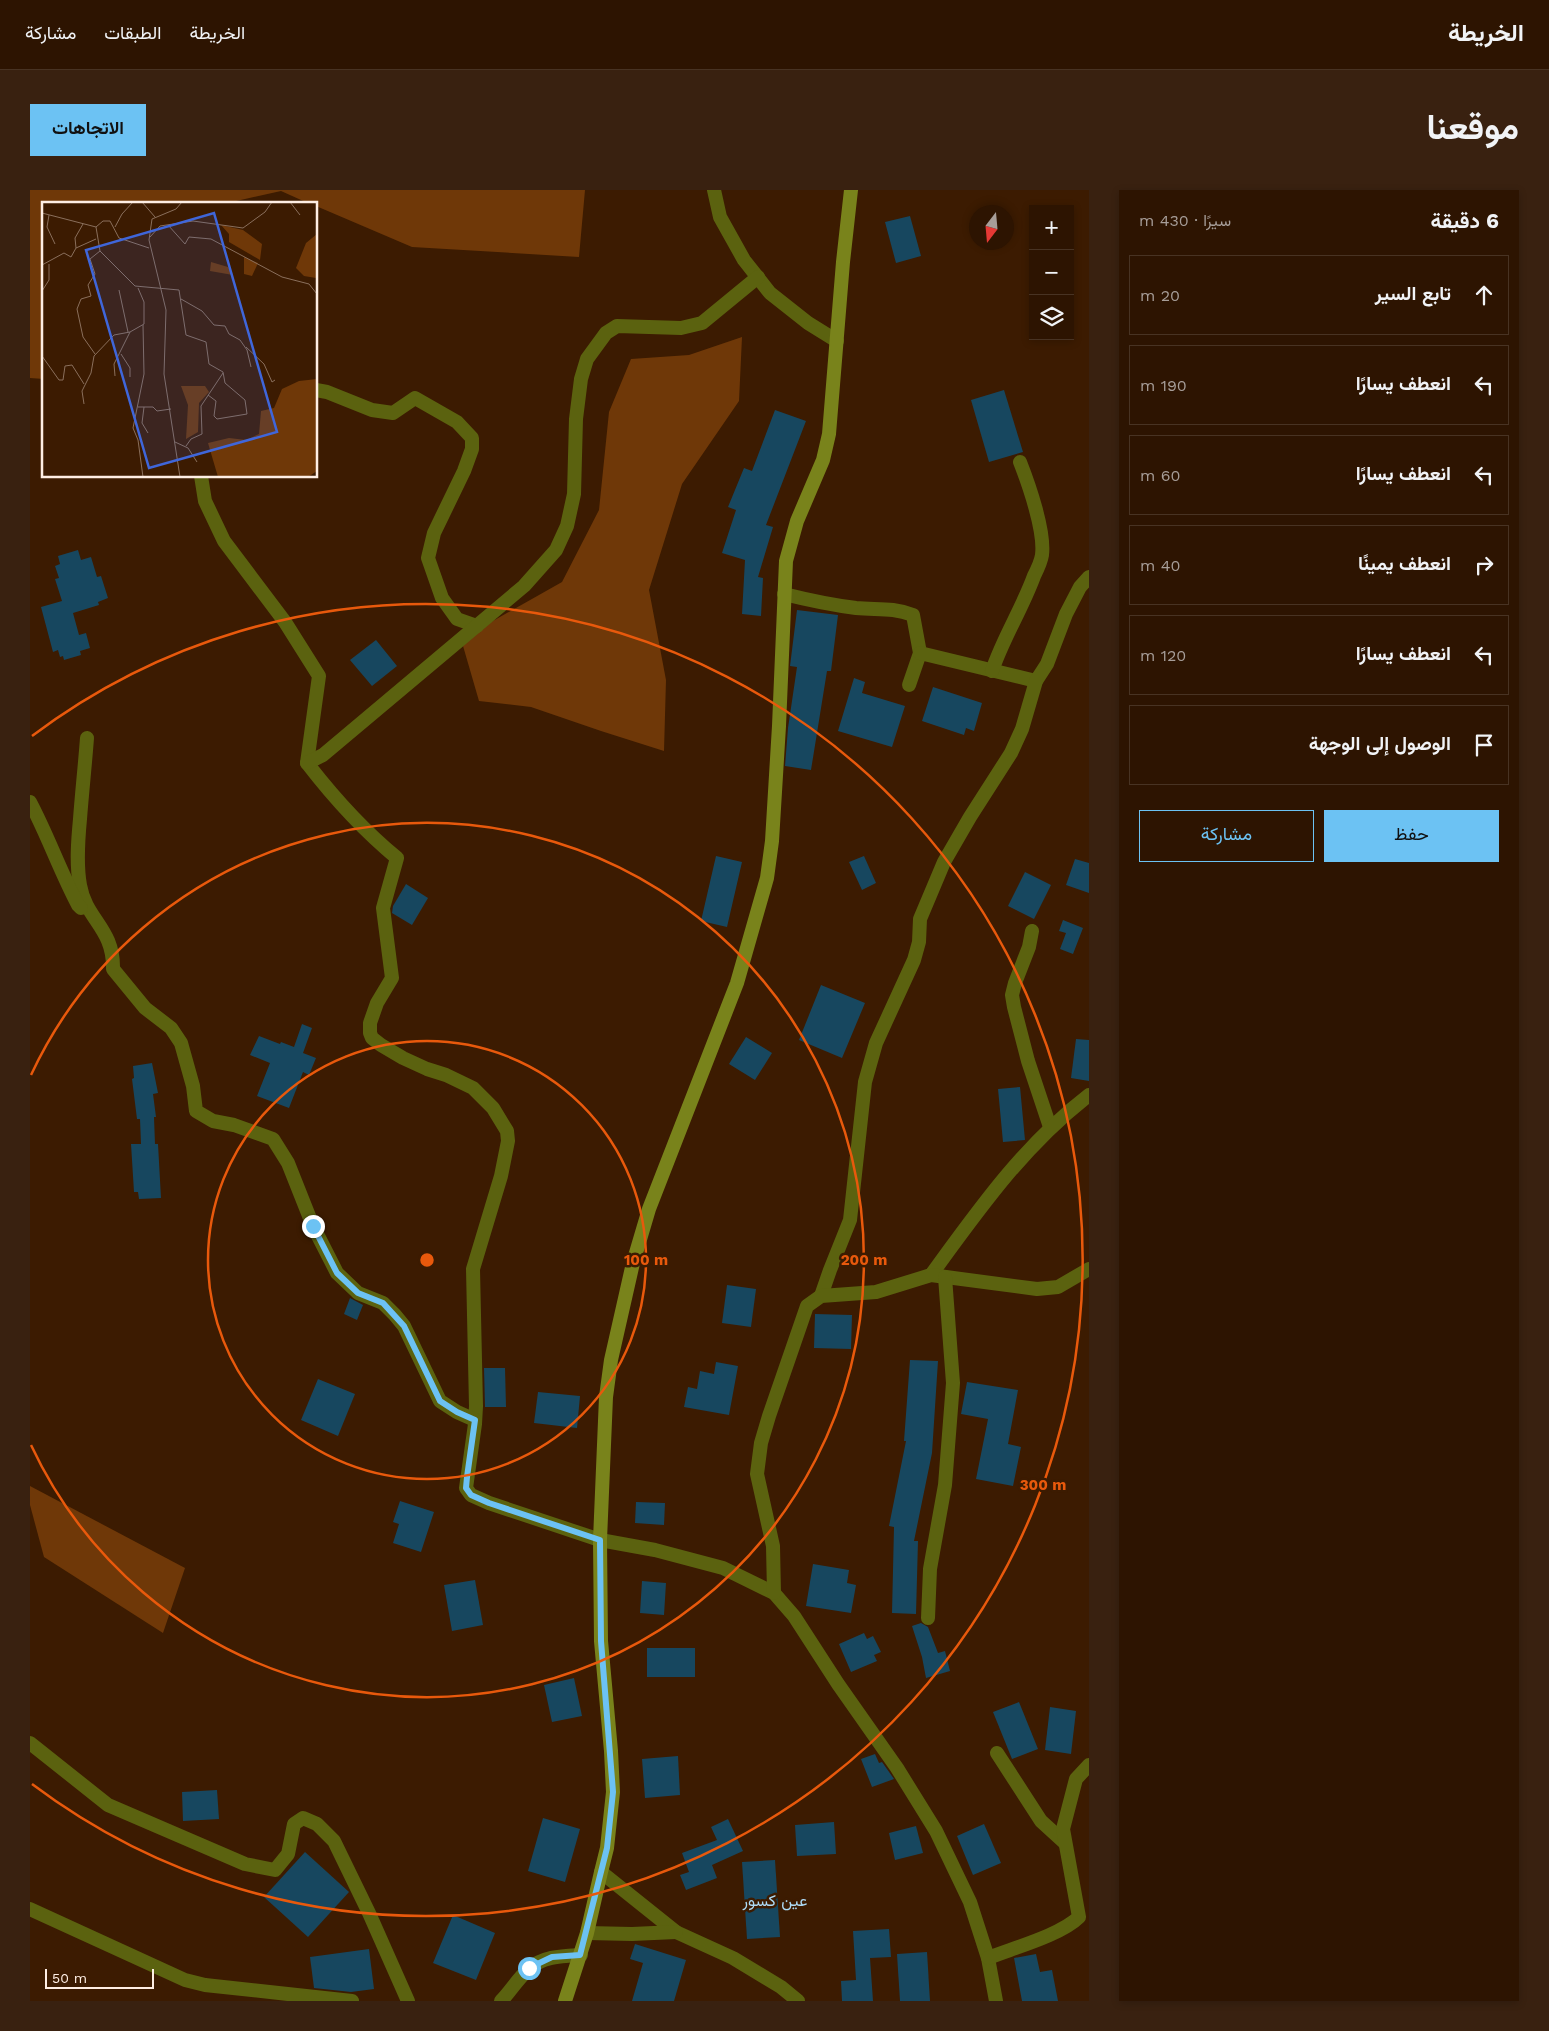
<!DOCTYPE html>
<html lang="ar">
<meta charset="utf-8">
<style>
:root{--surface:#2d1401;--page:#392110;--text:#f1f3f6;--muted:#a79e99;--line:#483323;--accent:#6cc2f3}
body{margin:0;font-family:"Work Sans",Vazirmatn,sans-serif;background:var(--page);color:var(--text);direction:rtl}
.controls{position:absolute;right:15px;top:15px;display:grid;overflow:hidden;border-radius:0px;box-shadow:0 2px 8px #0003}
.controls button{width:45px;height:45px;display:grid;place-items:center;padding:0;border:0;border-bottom:1px solid var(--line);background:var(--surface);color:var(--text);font:25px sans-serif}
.compass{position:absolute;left:939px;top:15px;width:45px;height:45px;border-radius:50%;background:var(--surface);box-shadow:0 2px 8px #0003;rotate:196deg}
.scale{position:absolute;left:15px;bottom:12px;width:109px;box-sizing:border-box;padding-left:5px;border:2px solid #feeee4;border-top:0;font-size:14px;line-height:18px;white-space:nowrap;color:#feeee4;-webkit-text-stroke:4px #3c1b01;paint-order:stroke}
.stop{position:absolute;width:15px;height:15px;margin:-11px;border:4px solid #6cc2f3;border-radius:50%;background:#fff}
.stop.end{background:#6cc2f3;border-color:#fff;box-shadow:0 1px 5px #0008}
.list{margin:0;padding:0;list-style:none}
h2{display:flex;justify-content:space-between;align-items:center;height:65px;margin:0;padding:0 20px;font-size:21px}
h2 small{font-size:16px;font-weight:400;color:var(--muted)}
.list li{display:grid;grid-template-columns:32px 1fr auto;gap:15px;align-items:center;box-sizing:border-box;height:80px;margin:0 10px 10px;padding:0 10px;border:1px solid var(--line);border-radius:0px}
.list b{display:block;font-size:19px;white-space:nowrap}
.list em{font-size:16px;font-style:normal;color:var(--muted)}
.actions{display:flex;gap:10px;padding:15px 20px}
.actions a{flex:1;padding:11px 0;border:1px solid var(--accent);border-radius:0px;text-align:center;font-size:18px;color:var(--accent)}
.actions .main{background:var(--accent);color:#111}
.icon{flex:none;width:28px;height:28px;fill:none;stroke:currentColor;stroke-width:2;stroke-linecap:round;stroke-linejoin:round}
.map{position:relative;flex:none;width:1059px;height:1811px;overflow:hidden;direction:ltr;border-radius:0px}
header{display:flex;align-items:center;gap:30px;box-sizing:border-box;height:70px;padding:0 25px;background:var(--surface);border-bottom:1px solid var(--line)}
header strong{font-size:24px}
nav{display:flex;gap:28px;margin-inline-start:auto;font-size:18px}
.intro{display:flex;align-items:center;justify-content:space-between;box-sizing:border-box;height:120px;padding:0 30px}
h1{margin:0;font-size:35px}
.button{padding:12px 22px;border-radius:0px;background:var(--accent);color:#111;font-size:18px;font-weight:700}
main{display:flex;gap:30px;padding:0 30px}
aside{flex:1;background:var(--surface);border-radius:0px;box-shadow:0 2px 8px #0003}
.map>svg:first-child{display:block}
.green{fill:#6f3808}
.building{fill:#17475f}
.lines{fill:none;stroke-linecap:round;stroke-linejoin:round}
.minor{stroke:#5b620f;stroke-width:14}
.secondary{stroke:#79831b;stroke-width:14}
.route{stroke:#6cc2f3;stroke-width:6}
.ring{fill:none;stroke:#e8590c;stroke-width:2.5}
.labels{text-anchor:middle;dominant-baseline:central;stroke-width:5;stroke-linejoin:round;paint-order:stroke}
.quarter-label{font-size:16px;fill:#addaf5;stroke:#3c1b01}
.inset-road{fill:none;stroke:#8a6f5c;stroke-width:1}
.view{fill:#3f66da;fill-opacity:0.15;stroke:#3f66da;stroke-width:2.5}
.inset-edge{fill:none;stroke:#feeee4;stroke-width:2.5}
.centre{fill:#e8590c;stroke:#3c1b01;stroke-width:2.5}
.ring-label{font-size:15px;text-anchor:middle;font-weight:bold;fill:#e8590c;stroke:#3c1b01;stroke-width:5;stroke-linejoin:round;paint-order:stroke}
</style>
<header>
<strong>الخريطة</strong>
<nav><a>الخريطة</a><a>الطبقات</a><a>مشاركة</a></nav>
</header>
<div class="intro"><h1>موقعنا</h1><a class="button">الاتجاهات</a></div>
<main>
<aside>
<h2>6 دقيقة<small>سيرًا · 430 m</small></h2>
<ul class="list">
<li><svg class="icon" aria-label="ahead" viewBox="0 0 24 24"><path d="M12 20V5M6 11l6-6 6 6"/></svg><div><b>تابع السير</b></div><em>20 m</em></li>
<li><svg class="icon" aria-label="left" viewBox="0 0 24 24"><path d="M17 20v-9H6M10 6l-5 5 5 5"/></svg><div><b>انعطف يسارًا</b></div><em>190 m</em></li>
<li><svg class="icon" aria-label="left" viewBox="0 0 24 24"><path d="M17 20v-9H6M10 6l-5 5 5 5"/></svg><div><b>انعطف يسارًا</b></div><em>60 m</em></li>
<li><svg class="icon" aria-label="right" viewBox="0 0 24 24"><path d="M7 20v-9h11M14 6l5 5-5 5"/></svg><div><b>انعطف يمينًا</b></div><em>40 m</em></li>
<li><svg class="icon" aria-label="left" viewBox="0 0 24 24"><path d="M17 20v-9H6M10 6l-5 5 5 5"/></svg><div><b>انعطف يسارًا</b></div><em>120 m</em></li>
<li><svg class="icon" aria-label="arrive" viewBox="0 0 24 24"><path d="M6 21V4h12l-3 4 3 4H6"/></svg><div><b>الوصول إلى الوجهة</b></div></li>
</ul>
<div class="actions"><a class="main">حفظ</a><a>مشاركة</a></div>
</aside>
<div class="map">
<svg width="1059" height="1811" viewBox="0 0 1059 1811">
<rect width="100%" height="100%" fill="#3c1b01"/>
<!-- green -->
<g class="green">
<polygon points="0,0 555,0 549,67 382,57 286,16 286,14 280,14 251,1 193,14 14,14 14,189 0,188"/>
<polygon points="712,147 709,211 652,294 619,400 636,490 634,561 571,541 501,517 449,511 431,449 532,392 569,320 579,222 601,169 659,165"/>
<polygon points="0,1296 155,1378 133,1443 14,1367 0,1315"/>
</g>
<!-- building -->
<g class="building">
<polygon points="880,26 891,66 866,73 855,32"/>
<polygon points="974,200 993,262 959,272 941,210"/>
<polygon points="745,220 776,231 736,335 743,337 728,387 733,388 731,426 712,424 715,370 692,363 706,320 698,317 714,278 722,281"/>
<polygon points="48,360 51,370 61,367 67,387 71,386 78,408 68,412 69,415 43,423 49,445 56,443 60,458 50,461 51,465 34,470 33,466 30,467 28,460 23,462 11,417 32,411 25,389 29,388 25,376 30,374 28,366"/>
<polygon points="767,420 808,425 801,481 797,481 781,580 755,576 758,538 767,477 760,476"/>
<polygon points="346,450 367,476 342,496 320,470"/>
<polygon points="824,488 835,492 832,503 875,516 862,557 808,541"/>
<polygon points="903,497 952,513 944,541 936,538 934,545 892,531"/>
<polygon points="686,666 712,672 697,737 671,731"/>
<polygon points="834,666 846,693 832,700 819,672"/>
<polygon points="1045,669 1059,673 1059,703 1036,695"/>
<polygon points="995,682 1021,695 1004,729 978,716"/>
<polygon points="376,694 398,708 382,735 362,723 363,716"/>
<polygon points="1033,730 1053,738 1043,764 1030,759 1036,743 1029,741"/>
<polygon points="791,795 835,813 812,868 769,850"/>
<polygon points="272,834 282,838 273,863 286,868 279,885 273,882 259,918 227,906 240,873 220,865 229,846 250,854 251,852 264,857"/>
<polygon points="716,847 742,863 725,890 699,874"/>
<polygon points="1046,849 1059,850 1059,891 1041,888"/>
<polygon points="122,873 128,903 123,904 126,927 124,927 125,954 128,954 131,1008 109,1009 108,1002 104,1002 101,954 111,954 110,929 107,929 102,889 104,888 103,876"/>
<polygon points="990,897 995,950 973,952 968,899"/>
<polygon points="697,1095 726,1099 721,1137 692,1133"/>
<polygon points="320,1108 333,1115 327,1130 314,1124"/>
<polygon points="785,1124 822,1125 821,1159 784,1158"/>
<polygon points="880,1170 908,1171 902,1263 884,1351 888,1351 886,1424 862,1423 864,1337 859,1336 876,1251 874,1251"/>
<polygon points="686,1172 708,1176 699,1225 654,1217 658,1197 667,1199 670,1181 684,1184"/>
<polygon points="454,1178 475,1178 476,1217 455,1217"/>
<polygon points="288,1189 325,1204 308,1246 271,1230"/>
<polygon points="937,1192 988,1200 978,1254 991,1257 983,1296 946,1289 958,1229 931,1224"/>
<polygon points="508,1202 550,1206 547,1238 504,1233"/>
<polygon points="370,1311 404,1322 391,1362 363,1353 369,1334 363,1332"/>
<polygon points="606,1312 635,1313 634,1335 605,1333"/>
<polygon points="783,1374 819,1380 817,1393 826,1395 821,1423 776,1416"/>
<polygon points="445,1390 453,1435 422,1441 414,1395"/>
<polygon points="612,1391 636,1393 634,1425 610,1423"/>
<polygon points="891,1433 898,1437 908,1463 915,1461 920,1481 896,1488 892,1467 882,1436"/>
<polygon points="834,1443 837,1449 843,1446 851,1462 844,1465 847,1471 821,1482 809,1454"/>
<rect x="617" y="1458" width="48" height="29"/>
<polygon points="544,1488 552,1526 522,1532 514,1495"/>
<polygon points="989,1512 1008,1559 982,1569 963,1522"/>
<polygon points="1020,1517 1046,1521 1041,1564 1015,1560"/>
<polygon points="845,1564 849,1573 852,1572 864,1589 842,1597 831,1569"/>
<polygon points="648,1566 650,1605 615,1608 612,1569"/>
<polygon points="187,1600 189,1629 153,1631 152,1602"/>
<polygon points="513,1628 550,1639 535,1692 498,1681"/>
<polygon points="698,1629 713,1661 682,1675 687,1688 656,1700 650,1685 659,1682 652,1663 687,1650 681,1637"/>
<polygon points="804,1632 806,1664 767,1666 765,1635"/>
<polygon points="954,1634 971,1673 943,1685 927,1646"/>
<polygon points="886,1636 893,1663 865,1670 859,1643"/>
<polygon points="275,1662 319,1702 278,1747 234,1707"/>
<polygon points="745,1670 750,1747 717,1749 712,1672"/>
<polygon points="423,1725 465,1743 446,1790 403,1773"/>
<polygon points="859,1739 861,1767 840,1768 843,1811 812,1811 811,1791 826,1790 823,1741"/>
<polygon points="605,1754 656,1770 644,1811 602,1811 613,1773 600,1769"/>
<polygon points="339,1759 344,1799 321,1802 284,1798 280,1767"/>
<polygon points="897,1762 900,1811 870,1811 867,1764"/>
<polygon points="1006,1764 1010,1782 1022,1780 1028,1811 992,1811 984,1768"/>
</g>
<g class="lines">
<!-- minor -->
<g class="minor">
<polyline points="684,0 690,27 714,70 740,103 778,133 807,151"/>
<polyline points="286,200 297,202 342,220 363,223 385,208 427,232 442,248 442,259 434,281 404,343 398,368 412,408 427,429 447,436"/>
<path d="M171,286L175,311L194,351L255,432L289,486L277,573C304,608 333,640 367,668L353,718L362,788L347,813L340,833V843L342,848L351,855L373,868L397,879L416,885L443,898L463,918L477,941L478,951L471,986L443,1079L446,1216L445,1234L436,1298L441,1305L459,1313L570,1350L625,1360L693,1378L744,1403L764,1426L808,1494L867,1578L906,1641L940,1712L958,1768L966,1811"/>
<path d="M754,404C778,410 802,415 826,418C848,420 862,417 883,425L890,463L879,495"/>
<polyline points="890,463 1006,491"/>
<path d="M962,481C973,448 992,419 1004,386C1007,380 1011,372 1012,365C1015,341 999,295 990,272"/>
<path d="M57,548C55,575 52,602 50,629C48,650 46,674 50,695C56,730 84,738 83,779L115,818L141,838L151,853L163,896L166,921L183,931L204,935L243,949L258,973L283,1036L307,1083L328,1103L353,1113L365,1125L374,1136L410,1211L427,1222L445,1230"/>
<polyline points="277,573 293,565 494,396 526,360 537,336 544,304 546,229 551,189 557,169 576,143 587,136 651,138 672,133 728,87"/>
<path d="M0,612C18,646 30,681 48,715L51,718"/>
<polyline points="1002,741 999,757 985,793 982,805 984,817 998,871 1020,937"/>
<path d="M901,1085C949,1019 994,955 1059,905"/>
<polyline points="791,1106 800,1080 820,1030 835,892 846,853 884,770 889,752 890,729 914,672 940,627 981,563 992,539 1006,491 1017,474 1036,424 1050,397 1059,387"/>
<polyline points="744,1403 743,1356 727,1284 731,1253 739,1226 777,1116 791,1106 846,1102 901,1085 1007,1099 1028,1097 1059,1079"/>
<polyline points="898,1428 900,1379 915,1295 923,1193 915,1087"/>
<polyline points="0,1553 78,1615 215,1674 245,1680 258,1664 264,1634 273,1628 287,1634 304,1651 339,1723 378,1811"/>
<polyline points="967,1563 1011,1631 1034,1652"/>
<polyline points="571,1682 646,1742 703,1768 751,1797 768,1811"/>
<polyline points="0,1719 155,1790 175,1795 322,1811"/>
<polyline points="557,1743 602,1744 646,1742"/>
<path d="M958,1768C983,1758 1031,1745 1049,1727L1033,1639L1046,1589L1059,1575"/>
<path d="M471,1811C481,1801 488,1788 499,1779C513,1766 533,1766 551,1765"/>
</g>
<!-- secondary -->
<polyline class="secondary" points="535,1811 557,1743 571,1682 577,1658 583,1602 581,1561 571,1451 570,1350 576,1207 581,1170 603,1073 619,1019 707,793 737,688 742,651 749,536 756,371 767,331 793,270 799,244 813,72 821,0"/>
</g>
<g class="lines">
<!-- route -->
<polyline class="route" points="283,1036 307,1083 328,1103 353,1113 374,1136 410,1211 427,1222 445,1230 437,1287 436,1298 441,1305 459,1313 570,1350 571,1451 583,1602 577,1658 550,1765 522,1767 499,1778"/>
</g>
<!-- distance rings -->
<g class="ring">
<circle cx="397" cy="1070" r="219"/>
<path d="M1 885A437 437 0 1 1 1 1255"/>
<path d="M2 546A656 656 0 1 1 2 1594"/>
</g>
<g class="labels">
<!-- quarter labels -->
<g class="quarter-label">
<text x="745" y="1710">عين كسور</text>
</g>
</g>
<!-- overview -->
<g transform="translate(12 12)">
<rect width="275" height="275" fill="#3c1b01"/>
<path d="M179,23L201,28L220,42L218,58L187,40V32ZM275,32V75L274,76L262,74L254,66L264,41ZM202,55L216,61L210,74L202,72ZM169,60L186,65L191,73L168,69ZM275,177V269L266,275H176L166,241L187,236L204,238L217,232L219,209L232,206L240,187L257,179ZM139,184H163L167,190L157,201L156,230L144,237L146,203Z" fill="#6f3808"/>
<path class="inset-road" d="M100,0L113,15M248,0L258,13M0,11L54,25M7,13L5,25L13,42M126,23L143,42L147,35L169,37L240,75L267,82L275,92M73,25L80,12L91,0M108,35L118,24L151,19L201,26L223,10L230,0M34,46L33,36L41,22M107,46L77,36L68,19H61L54,25L58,49L93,84L137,88L144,133L164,140L167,162L181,170L183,181L203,198L205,212L175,217L172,214L174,199L166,193M0,63L22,51L29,55L34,46L54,37M77,88L86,130M0,89L7,78V62M139,97L160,109L172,123L183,124L187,132L198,138L205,148L209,165M204,145L222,162L230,180L233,178M53,152L41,135L35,107L39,97L49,94L46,83L53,72L48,57L58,49M79,152L88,166V175M0,154L17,178H21L23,164L30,163L42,182M73,174L72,162L88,130M42,202L40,189L49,171L52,154L72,133L88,130L102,122V100L96,86M96,205H111L115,209L129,207M102,205L100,221L106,231M133,240L146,246L155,260M144,244L149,237L160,232L159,204L181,171M101,275L96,238L91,226L102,172L101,123M138,275L122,172L124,108L107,38L110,17L134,7L140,0"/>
<path class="view" d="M172,11L235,230L107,266L44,48Z"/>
<rect width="275" height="275" class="inset-edge"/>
</g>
<circle cx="397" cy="1070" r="8" class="centre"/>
<g class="ring-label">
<text x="616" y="1075">100 m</text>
<text x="834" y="1075">200 m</text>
<text x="1013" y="1300">300 m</text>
</g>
</svg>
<div class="controls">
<button>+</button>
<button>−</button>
<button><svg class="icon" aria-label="layers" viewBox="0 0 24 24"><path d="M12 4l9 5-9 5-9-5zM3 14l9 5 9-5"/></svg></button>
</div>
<svg class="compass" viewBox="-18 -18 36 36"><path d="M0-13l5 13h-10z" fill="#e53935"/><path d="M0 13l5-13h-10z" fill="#a79e99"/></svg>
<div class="scale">50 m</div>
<div class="stop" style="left:499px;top:1778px"></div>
<div class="stop end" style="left:283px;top:1036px"></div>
</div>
</main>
